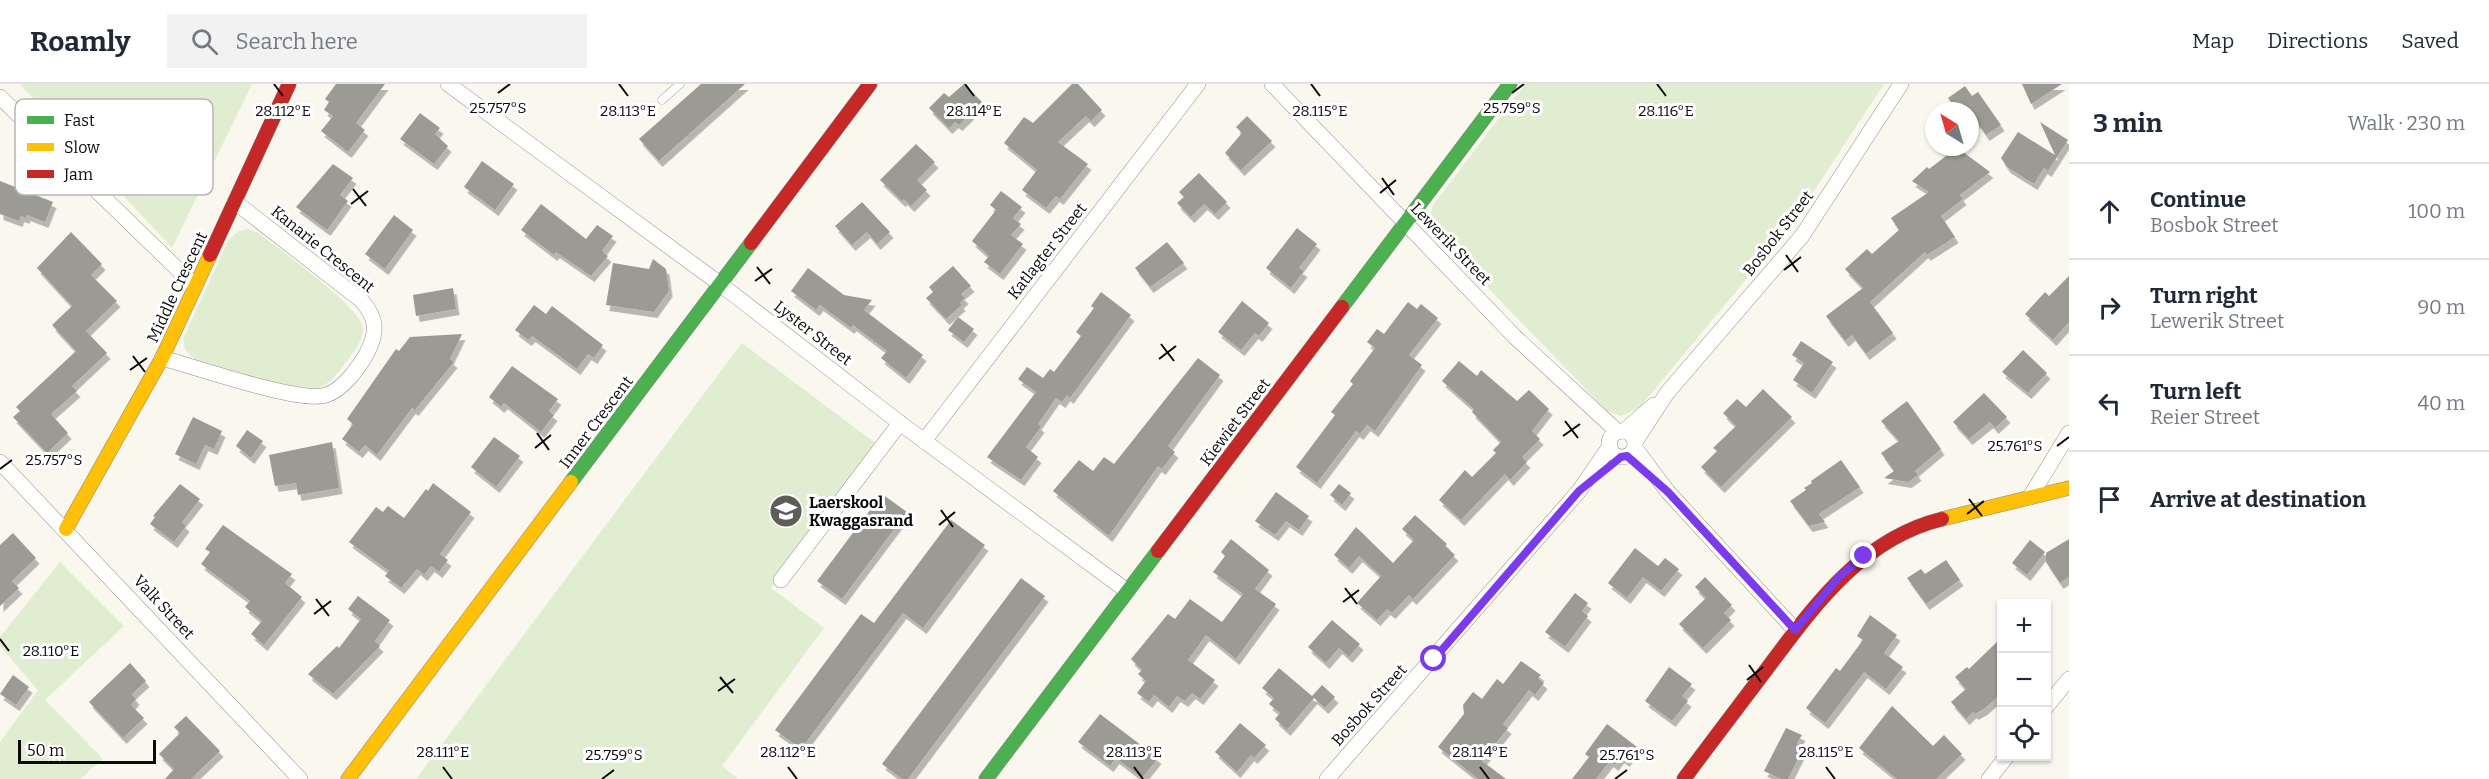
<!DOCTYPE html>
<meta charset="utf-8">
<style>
:root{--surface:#fff;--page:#f2f2f3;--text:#1f2937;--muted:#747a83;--line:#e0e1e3}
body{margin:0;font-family:Bitter,serif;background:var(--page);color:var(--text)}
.controls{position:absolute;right:18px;bottom:18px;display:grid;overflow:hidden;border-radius:0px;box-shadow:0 2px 4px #0004}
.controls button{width:54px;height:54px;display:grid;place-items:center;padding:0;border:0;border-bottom:2px solid var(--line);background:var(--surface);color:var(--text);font:30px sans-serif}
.compass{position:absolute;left:1925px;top:18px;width:54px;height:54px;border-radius:50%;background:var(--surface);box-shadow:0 2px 4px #0004;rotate:323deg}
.scale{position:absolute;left:18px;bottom:15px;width:138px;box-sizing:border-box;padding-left:6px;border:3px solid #0a0a0a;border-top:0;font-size:16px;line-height:21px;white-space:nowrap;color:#0a0a0a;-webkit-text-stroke:4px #fff;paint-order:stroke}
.stop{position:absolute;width:18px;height:18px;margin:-14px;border:4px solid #7c3aed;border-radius:50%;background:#fff}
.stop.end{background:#7c3aed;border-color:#fff;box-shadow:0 2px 6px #0008}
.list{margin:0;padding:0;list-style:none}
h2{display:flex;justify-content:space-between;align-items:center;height:78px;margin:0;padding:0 24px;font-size:26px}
h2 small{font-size:20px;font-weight:400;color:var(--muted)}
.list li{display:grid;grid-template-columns:39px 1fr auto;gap:18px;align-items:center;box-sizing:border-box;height:96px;padding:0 24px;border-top:2px solid var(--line)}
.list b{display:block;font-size:22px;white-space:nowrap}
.list p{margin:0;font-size:20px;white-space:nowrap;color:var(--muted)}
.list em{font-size:20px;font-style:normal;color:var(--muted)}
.icon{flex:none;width:33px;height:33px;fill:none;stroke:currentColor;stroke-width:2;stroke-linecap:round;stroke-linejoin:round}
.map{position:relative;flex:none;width:2069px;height:695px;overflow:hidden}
header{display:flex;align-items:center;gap:36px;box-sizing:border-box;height:84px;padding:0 30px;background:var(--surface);border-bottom:2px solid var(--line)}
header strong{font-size:28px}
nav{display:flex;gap:33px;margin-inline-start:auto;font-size:21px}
.search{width:420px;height:54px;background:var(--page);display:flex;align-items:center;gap:15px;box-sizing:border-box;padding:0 21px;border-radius:0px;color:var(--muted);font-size:22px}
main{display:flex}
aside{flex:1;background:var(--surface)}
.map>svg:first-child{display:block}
.green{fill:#e1edd0}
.building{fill:#9c9a94;filter:url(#shadow)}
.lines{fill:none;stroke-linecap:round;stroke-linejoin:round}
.lane-casing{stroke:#92918d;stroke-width:9}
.street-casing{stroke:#92918d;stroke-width:16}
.fast-casing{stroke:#888783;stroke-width:15}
.slow-casing{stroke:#888783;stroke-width:15}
.jam-casing{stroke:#888783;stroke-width:15}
.lane{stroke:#fefefc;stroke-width:8}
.street{stroke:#fefefc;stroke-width:15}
.fast{stroke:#4caf50;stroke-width:14}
.slow{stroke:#ffc107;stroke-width:14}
.jam{stroke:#c62828;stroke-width:14}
.route{stroke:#7c3aed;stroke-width:8}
.ticks{fill:none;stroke:#0a0a0a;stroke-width:2}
.labels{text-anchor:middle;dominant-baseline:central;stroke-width:6;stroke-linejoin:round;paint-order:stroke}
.street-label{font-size:16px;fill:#0a0a0a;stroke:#fff}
.poi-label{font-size:16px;font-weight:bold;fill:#0a0a0a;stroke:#fff;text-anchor:start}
.key{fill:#fff;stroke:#b6b6b6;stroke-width:1.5}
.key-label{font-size:16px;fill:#0a0a0a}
.ticks-label{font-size:15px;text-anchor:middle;fill:#0a0a0a;stroke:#fff;stroke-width:6;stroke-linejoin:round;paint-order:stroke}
</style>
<header>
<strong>Roamly</strong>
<div class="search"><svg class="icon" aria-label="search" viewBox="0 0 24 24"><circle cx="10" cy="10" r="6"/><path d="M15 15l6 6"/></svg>Search here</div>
<nav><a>Map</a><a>Directions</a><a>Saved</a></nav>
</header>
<main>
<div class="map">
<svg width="2069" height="695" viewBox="0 0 2069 695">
<defs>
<filter id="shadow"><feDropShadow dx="3.5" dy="6" stdDeviation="0" flood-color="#0004"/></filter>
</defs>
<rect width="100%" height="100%" fill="#f9f7ee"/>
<!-- green -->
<g class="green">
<polygon points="20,0 252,0 172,164"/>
<polygon points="1525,0 1884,0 1793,139 1639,324 1621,332 1607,327 1436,150 1429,135 1433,121"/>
<path d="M248,145L259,149C278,165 363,224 363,245C363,257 353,269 346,278C334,295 325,306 303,307L195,276L185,265L183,255L229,155L239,147Z"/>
<polygon points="742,259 878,361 771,504 824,544 722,682 738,695 416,695"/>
<polygon points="60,478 124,542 45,616 103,675 80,695 0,695 0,658 38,606 0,562 0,553"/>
</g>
<!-- building -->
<g class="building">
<polygon points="336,0 385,0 356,39 365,46 348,68 321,47 333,32 324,26 329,18 325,15"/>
<polygon points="701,0 745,0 659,77 639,55"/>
<polygon points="964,0 982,18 959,41 955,38 949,44 929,24 944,9 949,13"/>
<polygon points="1072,0 1078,0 1102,26 1091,37 1086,32 1058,58 1088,80 1060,115 1056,112 1046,124 1022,106 1037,86 1004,59 1024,33 1033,39"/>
<polygon points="2022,0 2062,0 2031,20"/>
<polygon points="1965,2 1972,12 1978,8 2001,41 1986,51 1977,38 1970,42 1970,27 1951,27 1955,24 1948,14"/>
<polygon points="420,29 440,44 435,50 448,62 434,80 400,55"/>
<polygon points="1247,32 1272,57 1241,86 1225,69 1242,49 1236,43"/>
<polygon points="2040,38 2068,56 2048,87 2044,84 2034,100 2007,83 2001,74 2018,48 2055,71"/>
<polygon points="916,60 935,78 917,96 927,106 911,122 904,115 902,117 880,96"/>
<polygon points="1955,65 1959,65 1990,88 1960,111 1963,115 1941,132 1955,153 1927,171 1925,168 1870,218 1893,249 1866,270 1852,251 1845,257 1826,232 1863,204 1845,185 1867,165 1872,170 1899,146 1891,134 1929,108 1912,97 1927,83 1929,85"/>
<polygon points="482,77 514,100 495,126 464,103"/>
<polygon points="333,80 353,94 340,111 348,117 327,146 296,123"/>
<polygon points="1199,89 1227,118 1215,130 1204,120 1191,133 1177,119 1184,113 1179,108"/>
<polygon points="0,97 53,118 45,138 27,131 26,134 21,132 19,137 0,130"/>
<polygon points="1001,107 1022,123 1013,134 1021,140 1011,151 1023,160 1000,190 984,178 989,172 972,157 996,126 990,121"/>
<polygon points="862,118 890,148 877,160 867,148 852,161 835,142"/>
<polygon points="541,120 586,155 597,141 613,152 602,167 608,172 591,192 556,168 554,171 521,146"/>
<polygon points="394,131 413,146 385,185 365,170"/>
<polygon points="1297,144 1317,160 1299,184 1304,187 1291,204 1266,184"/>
<polygon points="71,148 102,180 91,191 117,217 86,247 107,269 72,302 77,307 51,330 68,349 47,369 13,333 20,327 16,323 76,267 52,241 72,222 37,184"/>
<polygon points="1167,158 1184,179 1150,203 1135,184"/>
<polygon points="653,175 666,185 669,207 654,228 606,221 613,179 649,185"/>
<polygon points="953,182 971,202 961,210 965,214 960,219 962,221 946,235 926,214 933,208 929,203"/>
<polygon points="808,184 844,211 872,216 864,226 923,271 906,294 881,274 887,267 853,241 851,244 820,221 816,226 791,207"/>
<polygon points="2069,192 2069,238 2053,256 2025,230 2045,208 2049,212"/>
<polygon points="453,204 456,225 416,232 413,211"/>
<polygon points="1101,208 1131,231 1070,314 1067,311 1062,318 1056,314 1038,340 1041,343 1026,363 1038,373 1021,396 987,373 1036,308 1018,295 1027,283 1043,294 1050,285 1054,288 1081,252 1076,248 1094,224 1091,222"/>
<polygon points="1242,217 1269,239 1259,252 1255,249 1241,266 1218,248"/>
<polygon points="1408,218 1417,225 1421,220 1438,234 1409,271 1422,281 1375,347 1367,341 1360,350 1356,347 1317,399 1296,383 1335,331 1331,328 1353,300 1350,297 1375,264 1367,258 1377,245 1384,250"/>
<polygon points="534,221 546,230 552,222 603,261 594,274 588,270 577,285 532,252 528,256 515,246"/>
<polygon points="958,233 974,245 964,258 948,246"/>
<polygon points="462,250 450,275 454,278 415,326 412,324 377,371 365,361 359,368 342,355 353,340 347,335 396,265 399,267 410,253"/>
<polygon points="1801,257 1833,278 1812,309 1793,296 1804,279 1792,271"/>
<polygon points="2023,266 2047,289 2028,309 2002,288"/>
<polygon points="1198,274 1220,291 1168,362 1175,368 1162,385 1158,382 1109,452 1053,407 1079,376 1093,387 1104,373 1114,380"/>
<polygon points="1459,277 1477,292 1481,286 1517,317 1529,306 1549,325 1532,347 1540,355 1522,373 1527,378 1510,396 1505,390 1461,436 1439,416 1465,386 1472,393 1496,369 1493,366 1501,358 1472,328 1474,325 1442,297"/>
<polygon points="512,282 558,315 549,327 554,331 541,348 504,319 501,323 489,313"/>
<polygon points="1763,305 1792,333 1721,403 1701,383 1717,367 1713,364 1736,342 1723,329 1737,315 1746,323"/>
<polygon points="1984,309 2007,333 1995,344 1990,338 1969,355 1953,338"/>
<polygon points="1907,317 1941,365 1915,387 1918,391 1908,398 1884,394 1894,387 1881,369 1899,357 1881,337"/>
<polygon points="193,333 222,347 214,365 205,361 196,380 175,370"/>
<polygon points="247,346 263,357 251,374 236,362"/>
<polygon points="494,353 520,372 496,403 471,383"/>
<polygon points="332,358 339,404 298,411 296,399 275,402 269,371"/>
<polygon points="1841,376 1860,403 1819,430 1825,438 1809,442 1790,417 1806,406 1804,404 1812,399 1811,397"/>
<polygon points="433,399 471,428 440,470 448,476 439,488 431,482 424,491 417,485 401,504 385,492 389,487 349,458 376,423 383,428 388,422 404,434 426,405 428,407"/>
<polygon points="180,400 200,415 182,438 186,442 174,458 150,440 155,433 153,432"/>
<polygon points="1339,400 1351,409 1342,421 1330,411"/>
<polygon points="1276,408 1309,432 1299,446 1286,437 1275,451 1255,437"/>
<polygon points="882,410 907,428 842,515 817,497"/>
<polygon points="1415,431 1447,460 1445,462 1455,471 1413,515 1409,511 1392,529 1387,525 1377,536 1357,519 1381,492 1359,472 1349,484 1334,471 1356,443 1393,479 1414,456 1402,445"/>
<polygon points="951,436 985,461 923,544 903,529 801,665 775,646 861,530 874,539"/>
<polygon points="223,441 292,490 285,499 302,513 264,561 251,550 262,537 245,523 250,517 201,480 210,468 205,465"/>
<polygon points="13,449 36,474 12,497 19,504 0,522 0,461"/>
<polygon points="1231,455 1269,486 1255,505 1276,520 1236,575 1206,551 1188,576 1215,596 1200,615 1192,609 1185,617 1177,612 1169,623 1154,611 1149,618 1137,609 1146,597 1138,590 1142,586 1131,575 1168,530 1175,535 1190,515 1222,538 1243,510 1213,488 1225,472 1221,468"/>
<polygon points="2069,455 2069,493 2060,499 2046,478 2046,469"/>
<polygon points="2030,456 2045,468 2027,491 2012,479"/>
<polygon points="1635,464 1658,482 1665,474 1679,485 1661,507 1643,493 1627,514 1608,499"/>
<polygon points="1946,476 1960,496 1926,520 1907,494 1921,485 1925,490"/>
<polygon points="1705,493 1732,521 1724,529 1731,536 1703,564 1679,540 1706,514 1695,503"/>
<polygon points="1021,494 1045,512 908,695 902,695 882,680"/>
<polygon points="1575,509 1588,519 1582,527 1588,532 1565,563 1545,548"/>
<polygon points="358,512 390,536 375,557 380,562 333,610 308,590 337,562 339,564 361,535 348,525"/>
<polygon points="1870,531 1897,551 1884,569 1903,583 1886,605 1864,588 1825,639 1806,624 1836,584 1840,587 1863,556 1857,552"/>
<polygon points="1332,536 1360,560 1349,573 1339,564 1326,579 1308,563"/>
<polygon points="2001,554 2001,610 1984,625 1975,630 1973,628 1966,635 1951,618 1966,605 1955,593 1967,583 1969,585"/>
<polygon points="1521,577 1541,591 1538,594 1544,599 1535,611 1529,606 1503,640 1508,644 1482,677 1506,695 1478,695 1438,663 1464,630 1463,621 1473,608 1482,615 1497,595 1503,600"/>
<polygon points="130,579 146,597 132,610 136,615 131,621 144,634 123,654 89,618"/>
<polygon points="1669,583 1692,600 1682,612 1688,617 1672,637 1645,617"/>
<polygon points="1279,584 1312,612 1322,601 1335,613 1325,624 1314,614 1287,646 1275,635 1280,629 1269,620 1274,614 1262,604"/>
<polygon points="13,591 29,603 16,621 0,610"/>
<polygon points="1892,622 1933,662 1944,651 1962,670 1936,695 1897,695 1859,664"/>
<polygon points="1100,630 1158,674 1142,694 1116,674 1110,682 1078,658"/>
<polygon points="186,632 220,667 191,695 165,695 174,685 159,670 180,649 174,643"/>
<polygon points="1240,639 1266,661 1254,674 1251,671 1237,688 1215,668"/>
<polygon points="1607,640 1637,663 1626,677 1621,673 1615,681 1610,677 1596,695 1572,695 1589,673 1585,670"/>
<polygon points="1786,644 1802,651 1797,659 1804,663 1788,695 1781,695 1764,687"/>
</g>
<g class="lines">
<defs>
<polyline id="lane" points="662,16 680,0"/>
<g id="street">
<polyline points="448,0 720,200 900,339 1127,507"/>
<polyline points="1272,0 1515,253 1618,348"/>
<polyline points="0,13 195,202"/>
<path d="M162,274C193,282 301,320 326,311C343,306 359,283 367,269C378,247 377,234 361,216L235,118"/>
<polyline points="1624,347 1654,321"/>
<circle cx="1622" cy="360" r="13"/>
<polyline points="924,357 1198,0"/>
<polyline points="1635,358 1667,309 1802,152 1901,0"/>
<polyline points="1635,364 1668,408 1795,546"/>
<polyline points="0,378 300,695"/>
<polyline points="2030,413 2069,349"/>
<polyline points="781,496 900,339"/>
<polyline points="2046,623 2069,595"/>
<polyline points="1327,695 1579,407 1610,362"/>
<polyline points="1989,695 2007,672"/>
</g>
<g id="fast">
<polyline points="1342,223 1510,0"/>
<polyline points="571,398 751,159"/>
<polyline points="986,695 1158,467"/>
</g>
<g id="slow">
<polyline points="1942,435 2069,404"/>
<polyline points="66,445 162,274 210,171"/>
<polyline points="348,695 571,398"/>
</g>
<g id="jam">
<polyline points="751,159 870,0"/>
<polyline points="210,171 289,0"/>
<polyline points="1158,467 1342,223"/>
<path d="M1684,695C1711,658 1739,622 1766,586C1814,522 1861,455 1942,435"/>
</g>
</defs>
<!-- lane casing -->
<use href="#lane" class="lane-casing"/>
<!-- street casing -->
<use href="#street" class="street-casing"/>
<!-- fast casing -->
<use href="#fast" class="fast-casing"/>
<!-- slow casing -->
<use href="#slow" class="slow-casing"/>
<!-- jam casing -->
<use href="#jam" class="jam-casing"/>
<!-- lane -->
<use href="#lane" class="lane"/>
<!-- street -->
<use href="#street" class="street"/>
<!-- fast -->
<use href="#fast" class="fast"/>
<!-- slow -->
<use href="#slow" class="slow"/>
<!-- jam -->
<use href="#jam" class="jam"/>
</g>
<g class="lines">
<!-- route -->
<polyline class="route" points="1434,575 1579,407 1621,373 1627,372 1668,408 1795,546 1839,493 1864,472"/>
</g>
<!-- ticks -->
<path class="ticks" d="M274,0L283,12M619,0L628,12M965,0L974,12M1311,0L1320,12M1657,0L1666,12M498,9L510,0M1512,9L1524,0M1382,94L1394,111M353,105L366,122M1380,109L1396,96M351,120L368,107M1786,171L1798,188M757,183L770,200M1784,186L1801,173M755,197L772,185M1161,260L1174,277M133,272L145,288M1159,275L1176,262M130,286L147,274M1565,337L1578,354M537,349L549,366M1563,352L1580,340M2057,362L2069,353M535,364L551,351M0,385L12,376M1969,415L1982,432M941,426L953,443M1967,430L1984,417M939,441L955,428M1345,504L1357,520M316,515L329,532M1343,518L1359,506M314,530L331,517M0,555L9,567M1749,581L1761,598M720,593L733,609M1747,596L1763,583M718,607L735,595M443,683L452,695M788,683L797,695M1134,683L1143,695M1480,683L1489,695M1826,683L1835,695M602,695L614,686M1615,695L1627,686"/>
<!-- icons -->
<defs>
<symbol id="school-disc" viewBox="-11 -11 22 22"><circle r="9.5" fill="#5e5d5a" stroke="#fff"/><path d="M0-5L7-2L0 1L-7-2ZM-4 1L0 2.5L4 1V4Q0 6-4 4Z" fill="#fff"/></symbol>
</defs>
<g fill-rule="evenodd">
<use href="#school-disc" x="767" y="408" width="38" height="38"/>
</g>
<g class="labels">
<!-- street labels -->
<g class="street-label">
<text transform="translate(1778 149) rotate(-52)">Bosbok Street</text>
<text transform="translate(1451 160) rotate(46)">Lewerik Street</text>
<text transform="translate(323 165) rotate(39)">Kanarie Crescent</text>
<text transform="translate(1047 167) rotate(-52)">Katlagter Street</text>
<text transform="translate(177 203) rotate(-65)">Middle Crescent</text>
<text transform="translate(813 249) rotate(38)">Lyster Street</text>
<text transform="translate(596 338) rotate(-53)">Inner Crescent</text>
<text transform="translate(1235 338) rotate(-53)">Kiewiet Street</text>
<text transform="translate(164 523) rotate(47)">Valk Street</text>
<text transform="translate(1369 621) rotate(-48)">Bosbok Street</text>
</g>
<!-- poi labels -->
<g class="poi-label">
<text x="809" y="418">Laerskool<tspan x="809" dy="18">Kwaggasrand</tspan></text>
</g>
</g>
<!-- legend -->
<rect x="15" y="15" width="198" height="96" rx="9" class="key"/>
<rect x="27" y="32" width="27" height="8" fill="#4caf50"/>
<rect x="27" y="59" width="27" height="8" fill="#ffc107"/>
<rect x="27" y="86" width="27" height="8" fill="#c62828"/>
<g class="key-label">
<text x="64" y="42">Fast</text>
<text x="64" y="69">Slow</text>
<text x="64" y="96">Jam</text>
</g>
<g class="ticks-label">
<text x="498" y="29">25.757°S</text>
<text x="1512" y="29">25.759°S</text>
<text x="283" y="32">28.112°E</text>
<text x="628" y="32">28.113°E</text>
<text x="974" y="32">28.114°E</text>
<text x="1320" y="32">28.115°E</text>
<text x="1666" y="32">28.116°E</text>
<text x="2015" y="367">25.761°S</text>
<text x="54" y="381">25.757°S</text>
<text x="51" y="572">28.110°E</text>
<text x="443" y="673">28.111°E</text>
<text x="788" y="673">28.112°E</text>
<text x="1134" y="673">28.113°E</text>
<text x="1480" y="673">28.114°E</text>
<text x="1826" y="673">28.115°E</text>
<text x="614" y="676">25.759°S</text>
<text x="1627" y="676">25.761°S</text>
</g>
</svg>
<div class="controls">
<button>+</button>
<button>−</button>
<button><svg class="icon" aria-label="locate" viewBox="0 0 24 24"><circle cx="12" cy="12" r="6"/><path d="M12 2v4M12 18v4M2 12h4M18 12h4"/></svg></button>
</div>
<svg class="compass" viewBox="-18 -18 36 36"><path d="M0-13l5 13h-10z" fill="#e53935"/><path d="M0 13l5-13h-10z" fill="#747a83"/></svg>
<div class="scale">50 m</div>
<div class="stop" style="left:1434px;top:575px"></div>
<div class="stop end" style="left:1864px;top:472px"></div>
</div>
<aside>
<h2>3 min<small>Walk · 230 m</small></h2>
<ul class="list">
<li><svg class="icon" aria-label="ahead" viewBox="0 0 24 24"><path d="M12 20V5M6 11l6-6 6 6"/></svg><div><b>Continue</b><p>Bosbok Street</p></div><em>100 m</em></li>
<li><svg class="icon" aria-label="right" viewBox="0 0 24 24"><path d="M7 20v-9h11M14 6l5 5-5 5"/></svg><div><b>Turn right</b><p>Lewerik Street</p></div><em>90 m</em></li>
<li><svg class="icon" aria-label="left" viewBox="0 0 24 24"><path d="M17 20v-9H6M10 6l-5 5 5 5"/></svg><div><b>Turn left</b><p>Reier Street</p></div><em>40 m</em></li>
<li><svg class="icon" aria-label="arrive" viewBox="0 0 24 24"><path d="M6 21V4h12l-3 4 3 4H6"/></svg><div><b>Arrive at destination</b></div></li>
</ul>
</aside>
</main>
